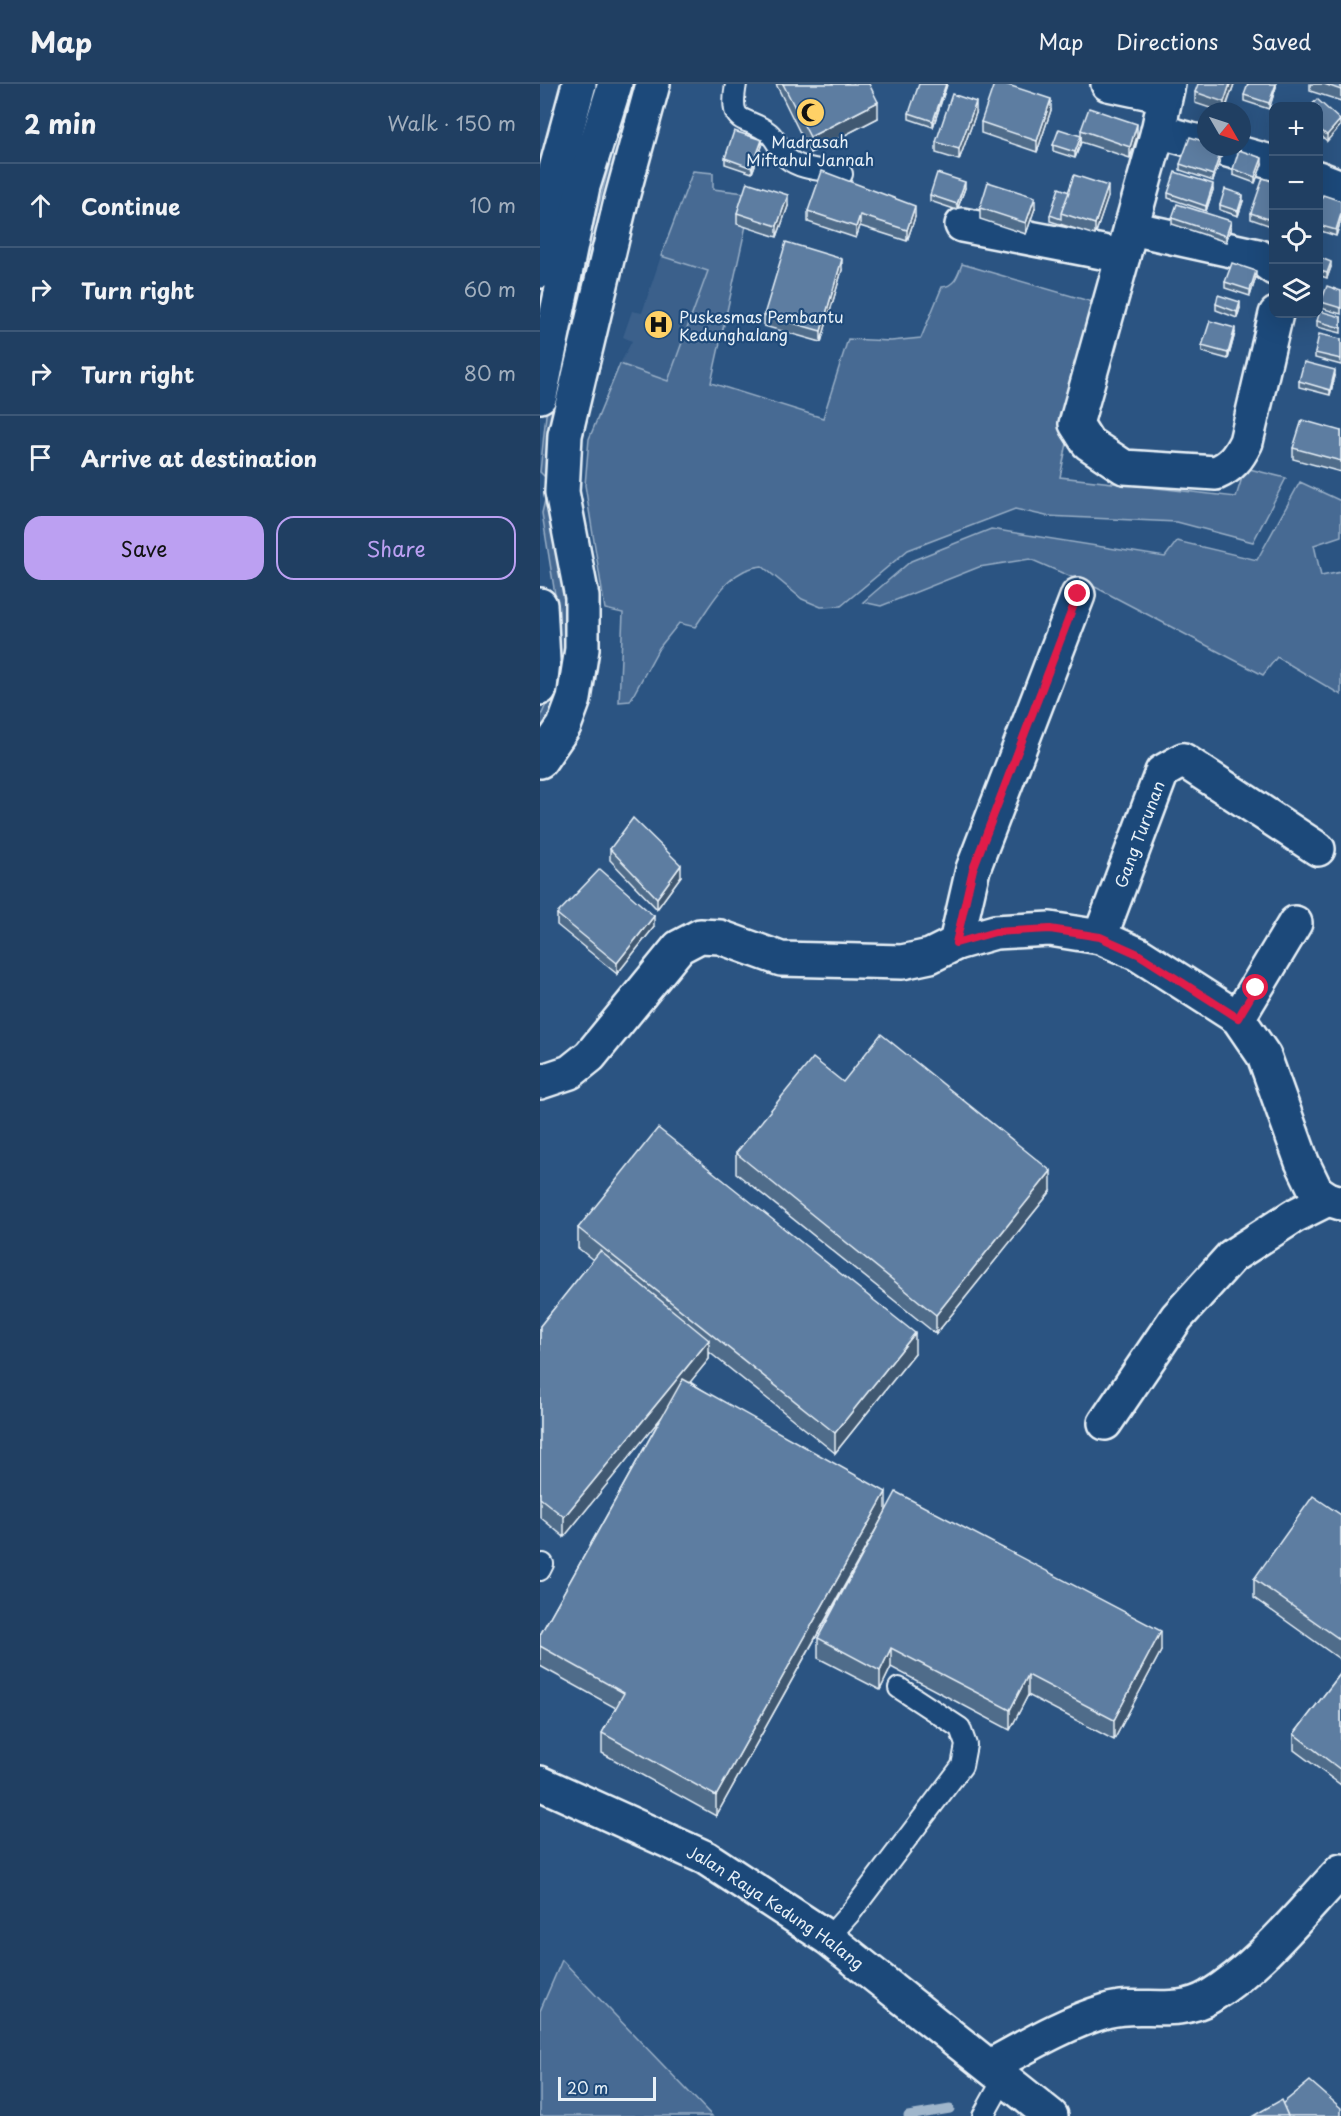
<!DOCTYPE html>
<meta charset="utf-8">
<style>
:root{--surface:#203f62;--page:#2d4a6b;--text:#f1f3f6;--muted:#a2afbe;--line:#3d5877;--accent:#bca0f2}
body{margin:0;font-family:"Playpen Sans",sans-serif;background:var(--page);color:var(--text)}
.controls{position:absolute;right:18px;top:18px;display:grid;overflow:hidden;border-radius:12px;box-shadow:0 6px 24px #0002}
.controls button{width:54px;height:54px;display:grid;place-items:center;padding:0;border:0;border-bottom:2px solid var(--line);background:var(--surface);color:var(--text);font:30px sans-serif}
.compass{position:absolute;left:657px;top:18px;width:54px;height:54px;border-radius:50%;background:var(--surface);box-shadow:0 6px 24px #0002;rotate:129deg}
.scale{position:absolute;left:18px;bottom:15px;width:98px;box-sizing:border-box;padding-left:6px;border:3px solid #e8f1f8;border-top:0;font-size:16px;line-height:21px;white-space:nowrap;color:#e8f1f8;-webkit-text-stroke:4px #1f4a7a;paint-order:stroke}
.stop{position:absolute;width:18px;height:18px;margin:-14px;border:4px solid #e11d48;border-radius:50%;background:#fff}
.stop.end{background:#e11d48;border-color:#fff;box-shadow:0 2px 6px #0008}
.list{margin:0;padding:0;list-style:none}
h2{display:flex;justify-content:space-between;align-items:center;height:78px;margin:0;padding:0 24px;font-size:26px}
h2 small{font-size:20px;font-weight:400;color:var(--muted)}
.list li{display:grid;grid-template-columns:39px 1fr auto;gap:18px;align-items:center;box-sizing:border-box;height:84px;padding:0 24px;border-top:2px solid var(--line)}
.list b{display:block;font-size:22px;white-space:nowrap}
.list em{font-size:20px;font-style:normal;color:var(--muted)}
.actions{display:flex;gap:12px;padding:18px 24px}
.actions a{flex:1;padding:14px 0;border:2px solid var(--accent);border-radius:18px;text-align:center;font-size:21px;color:var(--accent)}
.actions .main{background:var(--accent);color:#111}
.icon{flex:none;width:33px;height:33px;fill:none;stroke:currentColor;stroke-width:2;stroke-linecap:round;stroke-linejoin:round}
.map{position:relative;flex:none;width:801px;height:2032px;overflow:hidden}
header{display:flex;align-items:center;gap:36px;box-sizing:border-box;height:84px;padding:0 30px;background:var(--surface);border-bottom:2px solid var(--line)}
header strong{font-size:28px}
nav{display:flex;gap:33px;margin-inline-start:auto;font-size:21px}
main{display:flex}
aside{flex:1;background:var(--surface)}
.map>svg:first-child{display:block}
.built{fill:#3a608b}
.green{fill:#476b93;stroke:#98aec6;stroke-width:1.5}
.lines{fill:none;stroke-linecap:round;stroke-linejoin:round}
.stream{stroke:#a0b6cb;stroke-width:9}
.lane-casing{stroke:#e8f1f8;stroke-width:24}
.street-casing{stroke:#e8f1f8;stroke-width:38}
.secondary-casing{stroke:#e8f1f8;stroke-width:38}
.lane{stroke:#1f4a7a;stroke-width:20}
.street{stroke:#1f4a7a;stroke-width:33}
.secondary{stroke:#1f4a7a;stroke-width:33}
.wall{fill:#506c8a;stroke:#e8f1f8;stroke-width:1.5}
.shaded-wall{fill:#415871;stroke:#e8f1f8;stroke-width:1.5}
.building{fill:#5d7da1;stroke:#e8f1f8;stroke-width:1.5}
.route{stroke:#e11d48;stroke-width:8}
.labels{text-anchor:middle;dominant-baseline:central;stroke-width:4.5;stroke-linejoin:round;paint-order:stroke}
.poi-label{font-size:16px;fill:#e8f1f8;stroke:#1f4a7a}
.street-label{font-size:16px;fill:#e8f1f8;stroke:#1f4a7a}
</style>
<header>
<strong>Map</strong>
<nav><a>Map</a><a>Directions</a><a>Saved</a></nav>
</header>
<main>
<aside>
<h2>2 min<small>Walk · 150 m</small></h2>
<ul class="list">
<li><svg class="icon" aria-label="ahead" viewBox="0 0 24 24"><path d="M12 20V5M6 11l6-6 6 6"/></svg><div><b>Continue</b></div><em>10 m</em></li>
<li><svg class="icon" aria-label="right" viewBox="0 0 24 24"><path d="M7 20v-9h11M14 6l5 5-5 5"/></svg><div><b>Turn right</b></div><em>60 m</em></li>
<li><svg class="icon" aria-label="right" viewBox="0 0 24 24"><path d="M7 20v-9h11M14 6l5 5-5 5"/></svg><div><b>Turn right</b></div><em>80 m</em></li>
<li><svg class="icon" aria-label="arrive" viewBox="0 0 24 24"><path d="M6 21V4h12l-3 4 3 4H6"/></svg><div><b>Arrive at destination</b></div></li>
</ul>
<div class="actions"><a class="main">Save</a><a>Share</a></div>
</aside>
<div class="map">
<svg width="801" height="2032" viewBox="0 0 801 2032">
<rect width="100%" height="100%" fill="#2b5482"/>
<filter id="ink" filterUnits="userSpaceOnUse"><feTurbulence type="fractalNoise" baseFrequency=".0167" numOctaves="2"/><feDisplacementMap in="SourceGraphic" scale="12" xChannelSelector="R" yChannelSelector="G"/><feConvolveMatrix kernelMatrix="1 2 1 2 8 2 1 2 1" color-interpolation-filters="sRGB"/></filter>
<g filter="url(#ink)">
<!-- built -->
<polygon class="built" points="121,172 168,187 128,298 80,280 92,257 83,253 92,227 102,229"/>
<!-- green -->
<g class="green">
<polygon points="90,0 101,0 10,389 5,393 0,388 6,331 23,260"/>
<path d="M153,87L173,89V105L213,110L171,299L283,334L308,255L351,257L381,254L402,203C415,202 418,191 422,180L556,219L520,393L696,413L705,384L746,394L713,458L637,438L506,432L475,425L368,466L301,522L281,523L262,515L222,482C189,484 173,518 155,543L139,539L119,564L90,617L79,618L83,529L65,525L45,401L49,355L80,280L128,297L168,187L121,172Z"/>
<polygon points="760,398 801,417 801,452 774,461 781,492 801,488 801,611 737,573 723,591 557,504 490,475 439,483 341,522 323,518 371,477 451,445 625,473 637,457 717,476"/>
<polygon points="6,412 30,522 24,612 0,654 0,634 12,607 17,523 2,429"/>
<polygon points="22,1876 172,2032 0,2032 0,1927"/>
</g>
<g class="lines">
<!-- stream -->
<polyline class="stream" points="368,2032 410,2025"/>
<defs>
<g id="lane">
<path d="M196,0C188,45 206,30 229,49C238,57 240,68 248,75C261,86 286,86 302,90"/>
<polyline points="0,1486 3,1480"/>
<polyline points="288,1854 312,1827 422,1682 426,1661 420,1644 359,1604"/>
<polyline points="443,2032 464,1994"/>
</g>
<g id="street">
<polyline points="568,0 625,12"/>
<path d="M628,0L618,47L536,340L548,359L584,383L676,389C692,382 698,374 706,358L736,230"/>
<polyline points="618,47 666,60"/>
<polyline points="677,63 734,79"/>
<polyline points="778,94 801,103"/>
<polyline points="422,141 583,172"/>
<polyline points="591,144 718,172 734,184"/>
<polyline points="0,187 13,96 39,0"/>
<polyline points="0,312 43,102 75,0"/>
<polyline points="0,521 3,577 0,604"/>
<polyline points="0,677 24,642 34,615 42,565 42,513 22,408 25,351 81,117 113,0"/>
<path id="s1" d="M560,853L622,688L643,676L778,765"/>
<polyline points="416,859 433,785 538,511"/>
<polyline points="698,934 755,839"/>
<polyline points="0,998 30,988 50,972 139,863 160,852 180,853 241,875 362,878 390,872 416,859 455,848 510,845 560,853 598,870 698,934 724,972 762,1078 776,1107 788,1115 801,1119"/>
<polyline points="565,1339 637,1233 692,1172 754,1132 788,1115"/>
<path d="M450,1982C487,1962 525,1939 566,1927C599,1917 636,1933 669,1913C720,1882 760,1830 801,1787"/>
</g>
<g id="secondary">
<path id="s2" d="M0,1699L166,1774L288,1854L511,2032"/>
</g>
</defs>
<!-- lane casing -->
<use href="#lane" class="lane-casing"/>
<!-- street casing -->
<use href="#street" class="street-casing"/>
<!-- secondary casing -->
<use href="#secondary" class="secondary-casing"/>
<!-- lane -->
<use href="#lane" class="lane"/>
<!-- street -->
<use href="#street" class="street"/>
<!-- secondary -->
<use href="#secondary" class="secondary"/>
</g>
<!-- wall -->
<g class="wall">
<polygon points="236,0 329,0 338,34 270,69"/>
<polygon points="407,0 393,43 369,35 369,29"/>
<polygon points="694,0 685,27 679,27 655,19 655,8"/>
<polygon points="736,0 736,3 729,25 704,17 704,11"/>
<polygon points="770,0 801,0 801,17 770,7"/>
<polygon points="778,22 800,42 787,57 778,49"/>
<polygon points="511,26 497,68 441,49 441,38"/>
<polygon points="436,29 419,76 396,69 396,58"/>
<polygon points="541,46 597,52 590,74 541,58"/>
<polygon points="541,58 535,74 513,67 513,61"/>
<polygon points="222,62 212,89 185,80 185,74"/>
<polygon points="682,70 673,97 640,86 640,80"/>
<polygon points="722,80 715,99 693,91 693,85"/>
<polygon points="734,98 731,142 711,135 711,129"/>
<polygon points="425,104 417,126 390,117 390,111"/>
<polygon points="673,106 666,127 628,114 628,109"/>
<polygon points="529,108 568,113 555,151 510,137 510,131"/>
<polygon points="703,117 698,132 680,126 680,121"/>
<polygon points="801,117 801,136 796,152 778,146 778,124"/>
<polygon points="248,122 237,153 197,140 197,129"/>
<polygon points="440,124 495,124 486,150 440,135"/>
<polygon points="268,127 375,133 367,157 320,142 316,154 268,138"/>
<polygon points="632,134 691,143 686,158 632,140"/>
<polygon points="778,182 791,183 787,194 778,191"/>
<polygon points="302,186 281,258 224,242 224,231"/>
<polygon points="716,193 710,212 685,204 685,198"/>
<polygon points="801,207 801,230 781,224 781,218"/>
<polygon points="676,220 700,224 697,234 676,226"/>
<polygon points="801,233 801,249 777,243 777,237"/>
<polygon points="695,249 688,275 662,268 662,262"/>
<polygon points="801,255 801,281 775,274 775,269"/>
<polygon points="795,292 790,311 759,303 759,297"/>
<polygon points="801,347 801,388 753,375 753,364"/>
<polygon points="70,765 141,792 117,825 70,776"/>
<polygon points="17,830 114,843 77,890 17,841"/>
<polygon points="196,1069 511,1107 396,1250 196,1089"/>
<polygon points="38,1144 375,1269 295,1369 169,1268 169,1275 150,1298 346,1426 621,1567 574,1656 488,1611 470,1646 351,1583 340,1606 278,1574 278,1554 331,1455 176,1732 62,1669 62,1649 76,1624 0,1582 0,1551 122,1332 24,1453 0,1433 0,1242 53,1176 38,1164"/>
<polygon points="801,1431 801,1576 714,1514 714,1495"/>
<polygon points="801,1589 801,1701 754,1666 754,1650"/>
</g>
<!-- shaded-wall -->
<g class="shaded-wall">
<polygon points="406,0 407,0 407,1 393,43 393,37"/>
<polygon points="690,0 694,0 684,27 684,18"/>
<polygon points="736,0 736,3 729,25 729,19"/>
<polygon points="511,15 511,26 497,68 497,57"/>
<polygon points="338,18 338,34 270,69 270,53"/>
<polygon points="436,18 436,29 419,76 419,65"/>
<polygon points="800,36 800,42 787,57 787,51"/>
<polygon points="597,40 597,52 590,74 590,63"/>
<polygon points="541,52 541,58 535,74 535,68"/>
<polygon points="222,56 222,62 212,89 212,84"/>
<polygon points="682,64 682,70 673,97 673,91"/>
<polygon points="722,74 722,80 715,99 715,93"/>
<polygon points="425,98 425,104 417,126 417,120"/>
<polygon points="673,100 673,106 666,127 666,122"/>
<polygon points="568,102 568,113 555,151 555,140"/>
<polygon points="248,111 248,122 237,153 237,142"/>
<polygon points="703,111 703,117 698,132 698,127"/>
<polygon points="495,113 495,124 486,150 486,139"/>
<polygon points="375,122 375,133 367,157 367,146"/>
<polygon points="801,130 801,136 796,152 796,146"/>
<polygon points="320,131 320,142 316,154 316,143"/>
<polygon points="691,137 691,143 686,158 686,152"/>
<polygon points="302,175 302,186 281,258 281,247"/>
<polygon points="791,178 791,183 787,194 787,189"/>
<polygon points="716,187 716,193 710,212 710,206"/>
<polygon points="700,218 700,224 697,234 697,228"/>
<polygon points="695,244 695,249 688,275 688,269"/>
<polygon points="795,286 795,292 790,311 790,306"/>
<polygon points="141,781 141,792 117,825 117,814"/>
<polygon points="114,832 114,843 77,890 77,879"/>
<polygon points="511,1087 511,1107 396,1250 396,1231"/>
<polygon points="375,1249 375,1269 295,1369 295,1349"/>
<polygon points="169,1256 169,1275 24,1453 24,1433"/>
<polygon points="346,1408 346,1427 176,1732 176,1712"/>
<polygon points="621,1547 621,1567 574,1656 574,1636"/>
<polygon points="351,1564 351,1583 340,1606 340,1587"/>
<polygon points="488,1591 488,1611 470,1646 470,1626"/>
</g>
<!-- building -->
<g class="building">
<polygon points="243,0 329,0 338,18 270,53"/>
<polygon points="379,0 406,0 393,37 369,29"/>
<polygon points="454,0 465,0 511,15 497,57 441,38"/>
<polygon points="658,0 690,0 684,18 655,8"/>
<polygon points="708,0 736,0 729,19 704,11"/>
<polygon points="784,0 801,0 801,6"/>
<polygon points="412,10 436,18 419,65 396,58"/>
<polygon points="777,15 800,36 787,51 778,44 778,22 771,22"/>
<polygon points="549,24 597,40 590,63 541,46"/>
<polygon points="519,45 541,52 535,68 513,61"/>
<polygon points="194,47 222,56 212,84 185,74"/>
<polygon points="650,53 666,58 666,63 679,63 682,64 673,91 640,80"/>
<polygon points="699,66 722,74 715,93 693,85"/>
<polygon points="282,87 375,122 367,146 320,131 316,143 268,127"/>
<polygon points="635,88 673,100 666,122 628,109"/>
<polygon points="397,89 425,98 417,120 390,111"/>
<polygon points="534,91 568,102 555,140 521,129"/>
<polygon points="723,94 734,98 734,129 731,136 711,129"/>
<polygon points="207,98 248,111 237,142 197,129"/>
<polygon points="448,98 495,113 486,139 440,124"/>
<polygon points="519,104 529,108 521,129 521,135 510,131"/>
<polygon points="685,105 703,111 698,127 680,121"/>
<polygon points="783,111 801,117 801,130 796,146 778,141 778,124"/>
<polygon points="637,120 691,137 686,152 632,134"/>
<polygon points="246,158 302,175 281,247 224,231"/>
<polygon points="781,174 791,178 787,189 778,186"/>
<polygon points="692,179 716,187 710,206 685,198"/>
<polygon points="787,202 801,207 801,224 781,218"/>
<polygon points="678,211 700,218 697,228 676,220"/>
<polygon points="780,227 801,233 801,244 777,237"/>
<polygon points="670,237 695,244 688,269 662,262"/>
<polygon points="779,250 801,255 801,275 775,269"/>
<polygon points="764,278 795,286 790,306 759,297"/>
<polygon points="762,336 801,347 801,377 753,364"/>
<polygon points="93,734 141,781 117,814 70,765"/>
<polygon points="60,785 114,832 77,879 17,830"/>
<polygon points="341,950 511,1087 396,1231 196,1069 273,974 303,998"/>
<polygon points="118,1044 375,1249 295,1349 38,1144"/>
<polygon points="60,1167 169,1256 24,1433 0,1414 0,1242"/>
<polygon points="143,1295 346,1408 176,1712 62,1649 84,1609 0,1562 0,1551"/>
<polygon points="356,1408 621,1547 574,1636 488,1591 470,1626 351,1564 340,1587 278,1554"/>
<polygon points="773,1412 801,1431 801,1556 714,1495"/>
<polygon points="801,1589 801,1686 754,1650"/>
<polygon points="770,1997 801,2024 801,2032 748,2032 742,2020"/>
<polygon points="741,2016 748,2032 713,2032"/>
</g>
</g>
<g class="lines" filter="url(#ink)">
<!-- route -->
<polyline class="route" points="538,510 433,785 416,859 455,848 510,845 560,853 598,870 698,934 716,904"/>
</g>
<!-- icons -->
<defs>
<symbol id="mosque-disc" viewBox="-11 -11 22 22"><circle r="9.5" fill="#ffd166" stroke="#1f4a7a"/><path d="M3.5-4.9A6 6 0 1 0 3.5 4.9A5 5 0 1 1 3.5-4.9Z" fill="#111"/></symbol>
<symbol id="hospital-disc" viewBox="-11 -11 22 22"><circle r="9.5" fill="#ffd166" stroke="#1f4a7a"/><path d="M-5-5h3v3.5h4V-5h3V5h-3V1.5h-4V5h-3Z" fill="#111"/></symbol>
</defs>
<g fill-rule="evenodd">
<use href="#mosque-disc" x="254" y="12" width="33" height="33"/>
<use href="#hospital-disc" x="102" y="224" width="33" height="33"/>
</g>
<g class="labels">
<!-- poi labels -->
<g class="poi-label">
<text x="270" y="57">Madrasah<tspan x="270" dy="18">Miftahul Jannah</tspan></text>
<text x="139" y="232" text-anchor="start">Puskesmas Pembantu<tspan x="139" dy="18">Kedunghalang</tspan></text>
</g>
<!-- street labels -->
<g class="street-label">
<text stroke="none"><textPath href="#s1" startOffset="110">Gang Turunan</textPath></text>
<text stroke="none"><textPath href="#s2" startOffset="267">Jalan Raya Kedung Halang</textPath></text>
</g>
</g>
</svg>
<div class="controls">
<button>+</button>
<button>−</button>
<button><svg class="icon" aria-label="locate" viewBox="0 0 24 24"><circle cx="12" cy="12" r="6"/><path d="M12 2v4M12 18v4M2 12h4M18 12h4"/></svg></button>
<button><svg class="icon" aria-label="layers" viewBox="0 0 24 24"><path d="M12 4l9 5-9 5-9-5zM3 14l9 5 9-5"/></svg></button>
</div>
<svg class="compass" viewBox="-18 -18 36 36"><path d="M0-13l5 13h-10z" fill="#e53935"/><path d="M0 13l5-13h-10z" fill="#a2afbe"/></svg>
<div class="scale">20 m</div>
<div class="stop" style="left:716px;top:904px"></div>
<div class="stop end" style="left:538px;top:510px"></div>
</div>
</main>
